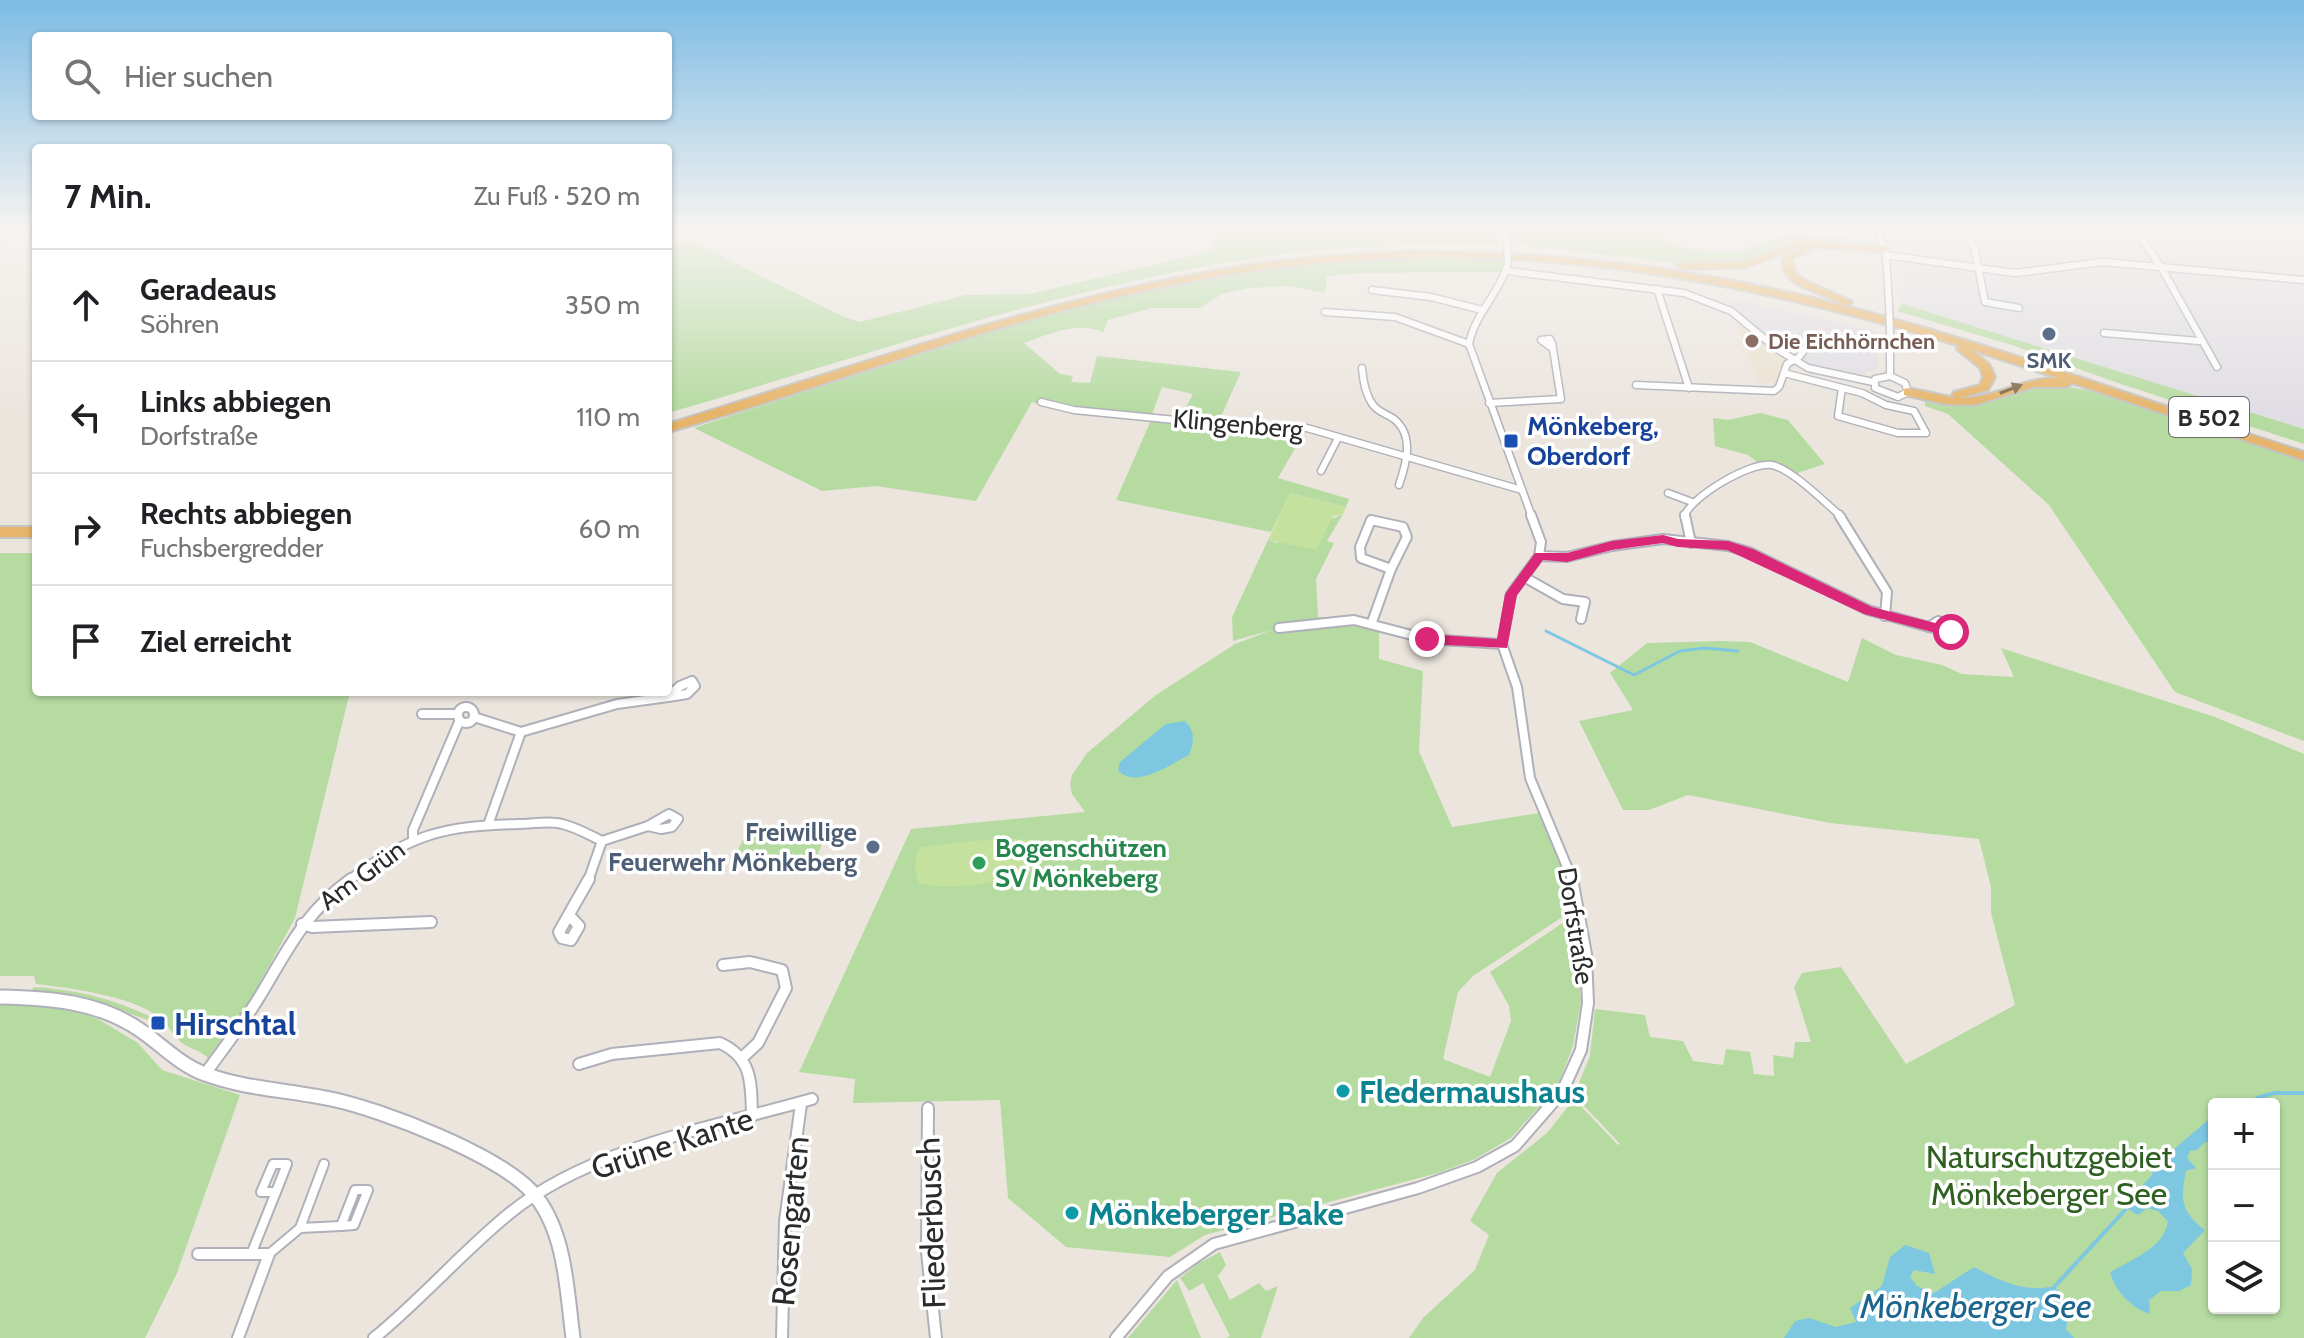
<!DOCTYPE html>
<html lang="de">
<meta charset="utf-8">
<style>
:root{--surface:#fff;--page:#f6f6f6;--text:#202124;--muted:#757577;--line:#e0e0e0}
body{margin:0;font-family:Cabin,sans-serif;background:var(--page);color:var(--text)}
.controls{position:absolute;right:24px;bottom:24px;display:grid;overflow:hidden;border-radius:8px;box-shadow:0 2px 6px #0004}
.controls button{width:72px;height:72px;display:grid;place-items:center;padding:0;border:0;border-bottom:2px solid var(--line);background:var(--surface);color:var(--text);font:40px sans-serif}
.stop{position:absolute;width:24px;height:24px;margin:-18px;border:6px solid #db2777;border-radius:50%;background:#fff}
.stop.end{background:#db2777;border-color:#fff;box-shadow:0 2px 8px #0008}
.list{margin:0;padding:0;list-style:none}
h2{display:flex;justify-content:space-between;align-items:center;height:104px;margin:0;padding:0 32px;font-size:34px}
h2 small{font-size:26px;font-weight:400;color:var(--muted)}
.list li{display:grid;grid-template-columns:52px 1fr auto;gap:24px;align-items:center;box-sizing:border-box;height:112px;padding:0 32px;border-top:2px solid var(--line)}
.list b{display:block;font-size:30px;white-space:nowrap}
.list p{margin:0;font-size:26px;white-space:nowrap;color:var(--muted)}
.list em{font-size:26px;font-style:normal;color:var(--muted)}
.icon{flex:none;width:44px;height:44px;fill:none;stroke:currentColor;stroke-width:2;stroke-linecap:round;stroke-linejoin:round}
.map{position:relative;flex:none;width:2304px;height:1338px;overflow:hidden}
.search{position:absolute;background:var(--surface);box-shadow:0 2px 6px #0004;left:32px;top:32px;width:640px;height:88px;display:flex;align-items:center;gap:20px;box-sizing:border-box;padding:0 28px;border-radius:8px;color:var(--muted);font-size:30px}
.panel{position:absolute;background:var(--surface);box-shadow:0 2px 6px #0004;left:32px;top:144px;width:640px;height:552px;border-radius:8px}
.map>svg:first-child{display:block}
.industrial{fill:#e0dee4}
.education{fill:#eae2d0}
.green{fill:#b5dba1;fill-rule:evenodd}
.pitch{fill:#c5e19e}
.water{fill:#7dc7e1}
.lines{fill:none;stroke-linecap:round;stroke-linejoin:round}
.stream-far1{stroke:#7dc7e1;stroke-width:3}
.stream{stroke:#7dc7e1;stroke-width:4}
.pedestrian-casing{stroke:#afb0b9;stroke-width:12}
.minor-far2-casing{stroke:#afb0b9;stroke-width:9}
.minor-far1-casing{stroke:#afb0b9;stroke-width:12}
.minor-casing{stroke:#afb0b9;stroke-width:14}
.tertiary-far1-casing{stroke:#afb0b9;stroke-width:11}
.tertiary-casing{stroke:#afb0b9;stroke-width:17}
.trunk-casing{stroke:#c4c4c4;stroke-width:4}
.pedestrian{stroke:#fff;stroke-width:8}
.minor-far2{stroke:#fff;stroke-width:6}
.minor-far1{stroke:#fff;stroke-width:8}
.minor{stroke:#fff;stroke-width:10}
.tertiary-far1{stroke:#fff;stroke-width:8}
.tertiary{stroke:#fff;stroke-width:13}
.trunk{fill:#e6b46a;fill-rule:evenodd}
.minor-bridge-casing{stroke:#afb0b9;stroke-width:9;stroke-linecap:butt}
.minor-bridge{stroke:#fff;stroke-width:6}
.oneway{fill:#7f6947}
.route{fill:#db2777}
.service-dot{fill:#5c6f8a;stroke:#fff;stroke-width:3}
.education-dot{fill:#8d6e63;stroke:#fff;stroke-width:3}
.transit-dot{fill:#1a4fb4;stroke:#fff;stroke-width:3}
.leisure-dot{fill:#2e9e5b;stroke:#fff;stroke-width:3}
.culture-dot{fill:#0f9aa8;stroke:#fff;stroke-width:3}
.labels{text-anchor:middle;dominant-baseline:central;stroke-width:7;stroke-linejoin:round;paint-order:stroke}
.far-education-label{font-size:22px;font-weight:bold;fill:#785e54;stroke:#fff;text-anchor:start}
.far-service-label{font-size:22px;font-weight:bold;fill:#4e5e75;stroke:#fff}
.shield{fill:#fff;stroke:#6b6b6b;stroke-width:2}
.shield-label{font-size:24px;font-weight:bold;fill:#2b2b2b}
.street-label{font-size:26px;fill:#2b2b2b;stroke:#fff}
.transit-label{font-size:26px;font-weight:bold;fill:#164399;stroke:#fff;text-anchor:start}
.service-label{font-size:26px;font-weight:bold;fill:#4e5e75;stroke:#fff;text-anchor:end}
.leisure-label{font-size:26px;font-weight:bold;fill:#27864d;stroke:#fff;text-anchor:start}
.near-transit-label{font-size:32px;font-weight:bold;fill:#164399;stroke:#fff;text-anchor:start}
.near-culture-label{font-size:32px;font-weight:bold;fill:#0d838f;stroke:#fff;text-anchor:start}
.near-street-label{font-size:32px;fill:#2b2b2b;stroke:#fff}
.near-park-label{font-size:32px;fill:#2f6022;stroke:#fff}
.near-water-label{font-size:34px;font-style:italic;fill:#1c668d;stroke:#fff}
</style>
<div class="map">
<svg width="2304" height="1338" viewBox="0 0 2304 1338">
<rect width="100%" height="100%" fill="#ebe5de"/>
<!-- industrial -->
<g class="industrial">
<polygon points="1886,227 2304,227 2304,265 2258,272 2304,278 2304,429 1902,304 1904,273 1920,265 1917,251 1893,242"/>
<polygon points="1731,299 1875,331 1878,368 1863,374 1810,365 1780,348 1730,308"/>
</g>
<!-- education -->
<polygon class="education" points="1740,324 1784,360 1777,383 1759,383 1737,325"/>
<!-- green -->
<g class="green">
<path d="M1215,227L1497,229L1501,244C1414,244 1327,245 1241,260C1045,292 858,358 668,413V251L684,241L693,242L844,317L860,322L966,295L1030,294L1214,250Z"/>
<polygon points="1507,227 1673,227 1660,234 1677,247 1731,254 1787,235 1869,240 1863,244 1814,240 1790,242 1743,264 1702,266 1515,244"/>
<path d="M1427,257L1502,259L1501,272L1362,273L1327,276L1325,293L1290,286L1248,288L1222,294L1200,308H1152L1108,320L1103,332C1076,321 1050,334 1024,343L1060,374L1073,376L1071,382L1090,383L1097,356L1241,372L1218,423L1180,418L1193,394L1162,387L1152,414L1153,418L1306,429L1278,478L1349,499L1346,507L1290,493L1271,532L1116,500L1152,418L1066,412L1032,402L976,501L876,486L822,491L694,428L1005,326L1082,304L1191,280L1289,265Z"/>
<polygon points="1902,304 2304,429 2304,444 2118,383 2012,345 1897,311"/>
<polygon points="2055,384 2100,393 2304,460 2304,741 2175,692 2049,505 1948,414 1925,406 1925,397 1969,404 1985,403 2018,389"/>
<polygon points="1760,413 1788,420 1825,464 1794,474 1777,465 1757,462 1748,455 1715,446 1713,418 1728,420"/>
<path d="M1343,514L1327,541L1334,543L1316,579L1318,617H1325L1326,623L1379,624V659L1423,671L1419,751L1452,827L1539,813C1556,845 1568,874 1573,910L1473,976L1458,992L1443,1059L1490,1077L1511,1021L1509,1006L1490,972L1573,916L1581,1001L1573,1046L1557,1087L1511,1138L1473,1160L1438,1173L1205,1235L1170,1257L1066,1247L1008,1198L1000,1100L853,1103L855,1079L799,1072L911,829L1085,812L1072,794L1070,784L1072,775L1087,753L1156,695L1235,644L1272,630L1233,641L1232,617L1268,540L1277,543Z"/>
<path d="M0,553H36V692H350L295,918L250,1001L208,1058C200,1050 190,1049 182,1043C174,1037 169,1026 161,1019C135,996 70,988 36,984L34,976H0Z"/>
<path d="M1862,638L1896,655L1942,665L1962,674L2014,677L2001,648L2215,717L2304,754V1338H1409L1423,1318L1475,1270L1489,1235L1470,1221L1497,1173L1547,1133L1574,1099L1618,1145L1620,1144L1574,1095L1590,1056L1595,1009L1645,1015L1650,1037L1683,1041L1693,1061L1723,1065L1726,1049L1750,1052L1754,1074L1774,1076L1773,1055L1793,1058L1795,1042H1811L1794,987L1802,973L1841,967L1906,1064L2015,1005L1991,913V887L1979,839L1830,823L1688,795L1649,810H1623L1579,721L1633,710L1610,673L1647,643L1721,641L1750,642L1848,682ZM2214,1104H2274V1308H2214Z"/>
<polygon points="752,822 826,836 814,862 787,857 781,870 733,859"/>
<path d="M34,987C77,990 112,998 151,1017L148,1020L87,999L30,992Z"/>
<polygon points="0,1004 66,1007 98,1019 138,1043 162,1070 240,1095 177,1273 145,1338 0,1338"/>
<polygon points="1220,1252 1226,1265 1218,1276 1230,1300 1259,1283 1266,1291 1278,1286 1261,1338 1226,1338 1230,1336 1203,1283 1189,1291 1180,1278 1199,1263"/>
<polygon points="1177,1280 1201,1338 1128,1338"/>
</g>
<!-- pitch -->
<g class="pitch">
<polygon points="1290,493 1346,507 1343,514 1333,516 1316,550 1268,540"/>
<path d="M1003,838L1038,841L1047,858C1025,883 951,892 919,883C914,871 913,857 921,847Z"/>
</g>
<!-- water -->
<g class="water">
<path d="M1185,721C1196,733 1194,741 1189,755C1171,764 1135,790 1118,770L1120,762L1166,724Z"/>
<path d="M2214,1115V1143L2205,1142L2197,1150L2190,1151L2187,1158L2196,1168L2186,1171C2180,1200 2181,1212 2205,1230L2183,1253L2192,1269L2191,1285L2179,1291H2161L2149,1300L2150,1314C2131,1308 2115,1291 2110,1272C2130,1261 2165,1247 2168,1221L2158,1211L2148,1208L2138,1215L2123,1206L2152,1175L2153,1167Z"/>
<path d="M1905,1245L1929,1253L1935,1274L1914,1270L1910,1277L1917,1286L1934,1293L1974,1267C2001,1281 2023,1293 2055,1286L2069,1313L2066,1329L2074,1338H1784L1795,1321L1809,1318L1836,1327L1856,1322L1850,1308L1882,1286L1890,1257Z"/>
</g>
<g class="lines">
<!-- stream-far1 -->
<polyline class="stream-far1" points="1546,631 1634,675 1680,651 1705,648 1738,651"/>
<!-- stream -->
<g class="stream">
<polyline points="2257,1098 2274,1093 2304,1093"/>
<polyline points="2055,1286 2125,1210"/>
</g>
<defs>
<g id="pedestrian">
<polygon points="273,1164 287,1164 276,1192 261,1192"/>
<polygon points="355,1190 368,1190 354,1225 341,1226"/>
<polyline points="300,1228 341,1226"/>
<polyline points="252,1252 276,1192"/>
<polyline points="269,1254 300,1228 324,1164"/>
</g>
<g id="minor-far2">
<polyline points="1503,227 1507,242"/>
<polyline points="1877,227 1886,255 1889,304"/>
<polyline points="1958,227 1974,246 1985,302 2019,308"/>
<polyline points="2133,227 2161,267 2217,367"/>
<polyline points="1886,255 2015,273 2103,262 2304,280"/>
<path d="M1508,263C1500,293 1475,313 1469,344L1532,517"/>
<polyline points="1507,271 1684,293 1731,311 1777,349 1808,368 1873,382"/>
<polyline points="1657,289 1689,388"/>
<polyline points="1372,290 1431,297 1482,310"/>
<polyline points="1325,312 1395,317 1469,344"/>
<polyline points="1890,333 1890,376"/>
<polyline points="2104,333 2199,341"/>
<path d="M1362,368C1363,381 1365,394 1373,405C1378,412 1387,414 1394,419C1415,436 1406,464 1399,485"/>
<polyline points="1784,373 1862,393 1886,405 1914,411 1926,433 1898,433 1838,416 1842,388"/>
<polygon points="1890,376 1905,383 1908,392 1898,397 1875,388 1875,379"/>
<polyline points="1636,385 1774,391 1779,387 1787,364 1799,357 1811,341"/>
<polyline points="1041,402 1074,410 1226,425 1307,428 1522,490"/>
<polyline points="1489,403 1561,399 1552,343 1550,339 1541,340 1552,348"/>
<polyline points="1321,471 1338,438"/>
<polyline points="1668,493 1692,502"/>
<path d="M1684,517C1690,497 1751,461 1772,465C1792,469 1825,503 1842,517"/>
</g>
<g id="minor-far1">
<polyline points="1531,515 1541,542 1539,556 1511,594 1502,644 1517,687 1530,778 1573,881"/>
<polyline points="1685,515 1691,543"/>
<polyline points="1839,515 1887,592 1885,616"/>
<polygon points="1371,520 1403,527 1407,537 1391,569 1361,558 1360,547"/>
<polyline points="1539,556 1567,557 1612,546 1663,539 1728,546 1749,552 1868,610 1929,627"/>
<polyline points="1524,577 1563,599 1585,602 1581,619"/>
<polygon points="1938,621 1948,624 1953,631 1929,627"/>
<polyline points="1372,622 1391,569"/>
<polyline points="1279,628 1354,620 1427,639 1502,644"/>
<polygon points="692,681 695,686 687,694 668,697 680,686"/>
<circle cx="466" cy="715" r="8"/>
<polyline points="422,714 458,714"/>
<polyline points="474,717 521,732"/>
<polyline points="521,732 617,704 668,697"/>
<polygon points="669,814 678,819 672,827 661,829 648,826"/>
<polyline points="488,825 521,732"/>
<polyline points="413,839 413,830 459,722"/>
<polyline points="602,841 648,826"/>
<path d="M348,881C412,834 441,826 519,824C533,824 550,820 562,824C576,827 589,835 602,841L588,881"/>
</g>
<g id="minor">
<polyline points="569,915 579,926 571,940 562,938 559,932 589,879"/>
<polyline points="302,924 312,927 431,922"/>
<polyline points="723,965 750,962 782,970 786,988 758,1043 744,1056"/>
<path d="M579,1064L612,1054L720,1043C753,1058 751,1084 752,1116"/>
<path d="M205,1074C223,1049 242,1025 258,999C288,950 303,914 351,879"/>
<polyline points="928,1108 927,1252 936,1338"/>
<polyline points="198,1254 269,1254 238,1338"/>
<path d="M374,1338C422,1299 462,1252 510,1213C590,1148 714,1127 812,1099"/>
<polyline points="782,1338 785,1221 801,1104"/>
<polyline points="1116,1338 1168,1276 1214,1244 1418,1188 1477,1167 1515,1146 1562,1092 1581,1050 1588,1003 1586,954 1572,879"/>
</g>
<polyline id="tertiary-far1" points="0,237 7,227"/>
<path id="tertiary" d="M0,997C49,998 98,1001 140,1030C162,1045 180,1065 205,1074C245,1089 289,1090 331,1099C380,1109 507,1157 537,1198C566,1236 567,1293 573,1338"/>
<g id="trunk">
<polygon points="1800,240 1884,246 1889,249 1884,252 1811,247 1811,250 1792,259 1795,272 1804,280 1851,301 1852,303 1847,306 1796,284 1785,273 1782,258 1803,246 1745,268 1681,269 1676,266 1681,263 1744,262"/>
<path d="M1406,251C1531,251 1655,263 1778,290C1957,329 2129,396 2304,452V460L2072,383L2067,387H2034L1974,405L1945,404L1904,395V389L1908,388L1955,398L1952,395L1954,392L1980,385L1983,377L1980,368L1959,351L1957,349L1960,346C1754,283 1546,243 1331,262C1256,268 1181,282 1108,299C958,335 815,390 668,432V424C861,364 1053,295 1254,264C1304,257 1355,254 1406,251ZM1972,350L2058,378C2023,377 1994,399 1960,398L1988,390L1995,377L1989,364Z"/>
<rect x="0" y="527" width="36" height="10"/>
</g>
</defs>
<!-- pedestrian casing -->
<use href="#pedestrian" class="pedestrian-casing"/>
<!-- minor-far2 casing -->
<use href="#minor-far2" class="minor-far2-casing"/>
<!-- minor-far1 casing -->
<use href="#minor-far1" class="minor-far1-casing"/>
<!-- minor casing -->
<use href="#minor" class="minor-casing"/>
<!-- tertiary-far1 casing -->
<use href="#tertiary-far1" class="tertiary-far1-casing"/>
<!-- tertiary casing -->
<use href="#tertiary" class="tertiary-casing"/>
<!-- trunk casing -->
<use href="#trunk" class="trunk-casing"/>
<!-- pedestrian -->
<use href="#pedestrian" class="pedestrian"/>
<!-- minor-far2 -->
<use href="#minor-far2" class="minor-far2"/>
<!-- minor-far1 -->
<use href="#minor-far1" class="minor-far1"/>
<!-- minor -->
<use href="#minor" class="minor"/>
<!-- tertiary-far1 -->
<use href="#tertiary-far1" class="tertiary-far1"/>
<!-- tertiary -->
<use href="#tertiary" class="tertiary"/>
<!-- trunk -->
<use href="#trunk" class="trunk"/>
<defs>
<g id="minor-bridge">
<polyline points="1507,242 1508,263"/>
<polyline points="1889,304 1890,333"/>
</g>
</defs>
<!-- minor-bridge casing -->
<use href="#minor-bridge" class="minor-bridge-casing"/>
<!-- minor-bridge -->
<use href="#minor-bridge" class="minor-bridge"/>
</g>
<!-- one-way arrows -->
<defs><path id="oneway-solid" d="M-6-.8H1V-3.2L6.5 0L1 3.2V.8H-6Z" transform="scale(2)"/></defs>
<use class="oneway" href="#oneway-solid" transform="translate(2011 389) rotate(-21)"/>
<!-- sky -->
<linearGradient id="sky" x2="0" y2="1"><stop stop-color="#7dbce5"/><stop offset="0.55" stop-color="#f6f3f0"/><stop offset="1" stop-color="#f6f3f0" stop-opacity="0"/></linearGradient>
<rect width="2304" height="415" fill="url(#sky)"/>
<!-- route -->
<polygon class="route" points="1663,535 1678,539 1728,541 1753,549 1872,607 1951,627 1958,632 1951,637 1864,614 1727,550 1678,547 1663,543 1612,550 1567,562 1543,560 1517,595 1507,648 1427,644 1421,639 1427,634 1497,639 1505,594 1535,553 1567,553 1612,541"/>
<!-- markers -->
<g class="service-dot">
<circle cx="2049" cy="334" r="8"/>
<circle cx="873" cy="847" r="8"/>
</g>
<circle class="education-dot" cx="1752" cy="341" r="8"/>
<g class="transit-dot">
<rect x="1503" y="433" width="16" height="16" rx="4"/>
<rect x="150" y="1015" width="16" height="16" rx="4"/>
</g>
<circle class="leisure-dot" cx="979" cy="863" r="8"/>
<g class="culture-dot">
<circle cx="1343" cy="1091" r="8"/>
<circle cx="1072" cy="1213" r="8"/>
</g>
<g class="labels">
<!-- far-education labels -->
<g class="far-education-label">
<text x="1768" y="341">Die Eichhörnchen</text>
</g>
<!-- far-service labels -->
<g class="far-service-label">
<text x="2049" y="360">SMK</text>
</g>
<!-- shield labels -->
<rect class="shield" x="2169" y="397" width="80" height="40" rx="6"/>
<g class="shield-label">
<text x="2209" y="417">B 502</text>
</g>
<!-- street labels -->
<g class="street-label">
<text transform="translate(1238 424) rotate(5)">Klingenberg</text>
<text transform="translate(362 875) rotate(-36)">Am Grün</text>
<text transform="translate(1576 926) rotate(81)">Dorfstraße</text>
</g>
<!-- transit labels -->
<g class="transit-label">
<text x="1527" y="426">Mönkeberg,<tspan x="1527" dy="30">Oberdorf</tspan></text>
</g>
<!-- service labels -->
<g class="service-label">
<text x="857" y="832">Freiwillige<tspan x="857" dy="30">Feuerwehr Mönkeberg</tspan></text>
</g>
<!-- leisure labels -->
<g class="leisure-label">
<text x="995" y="848">Bogenschützen<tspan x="995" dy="30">SV Mönkeberg</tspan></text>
</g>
<!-- near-transit labels -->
<g class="near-transit-label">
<text x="174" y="1023">Hirschtal</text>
</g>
<!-- near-culture labels -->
<g class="near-culture-label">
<text x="1359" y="1091">Fledermaushaus</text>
<text x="1088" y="1213">Mönkeberger Bake</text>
</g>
<!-- near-street labels -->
<g class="near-street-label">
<text transform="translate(672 1143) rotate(-18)">Grüne Kante</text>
<text transform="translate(790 1221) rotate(-85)">Rosengarten</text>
<text transform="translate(931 1223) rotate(-92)">Fliederbusch</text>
</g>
<!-- near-park labels -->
<g class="near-park-label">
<text x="2049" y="1156">Naturschutzgebiet<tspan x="2049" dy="37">Mönkeberger See</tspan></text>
</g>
<!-- near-water labels -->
<g class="near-water-label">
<text x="1976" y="1306">Mönkeberger See</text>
</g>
</g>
</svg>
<div class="controls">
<button>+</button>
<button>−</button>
<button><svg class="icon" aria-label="layers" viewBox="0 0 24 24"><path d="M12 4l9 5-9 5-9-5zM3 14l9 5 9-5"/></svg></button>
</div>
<div class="stop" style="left:1951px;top:632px"></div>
<div class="stop end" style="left:1427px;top:639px"></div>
<div class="search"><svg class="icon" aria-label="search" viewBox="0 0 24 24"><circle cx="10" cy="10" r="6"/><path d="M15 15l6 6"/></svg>Hier suchen</div>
<section class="panel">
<h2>7 Min.<small>Zu Fuß · 520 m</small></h2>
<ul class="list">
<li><svg class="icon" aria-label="ahead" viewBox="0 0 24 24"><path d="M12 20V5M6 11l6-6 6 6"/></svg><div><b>Geradeaus</b><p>Söhren</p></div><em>350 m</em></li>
<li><svg class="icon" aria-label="left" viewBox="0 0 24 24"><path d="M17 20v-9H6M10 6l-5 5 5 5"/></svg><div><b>Links abbiegen</b><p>Dorfstraße</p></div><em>110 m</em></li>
<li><svg class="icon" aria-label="right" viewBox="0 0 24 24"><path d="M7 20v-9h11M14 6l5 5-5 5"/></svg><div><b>Rechts abbiegen</b><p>Fuchsbergredder</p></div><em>60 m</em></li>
<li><svg class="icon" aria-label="arrive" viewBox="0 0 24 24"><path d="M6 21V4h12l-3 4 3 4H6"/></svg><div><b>Ziel erreicht</b></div></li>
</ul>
</section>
</div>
